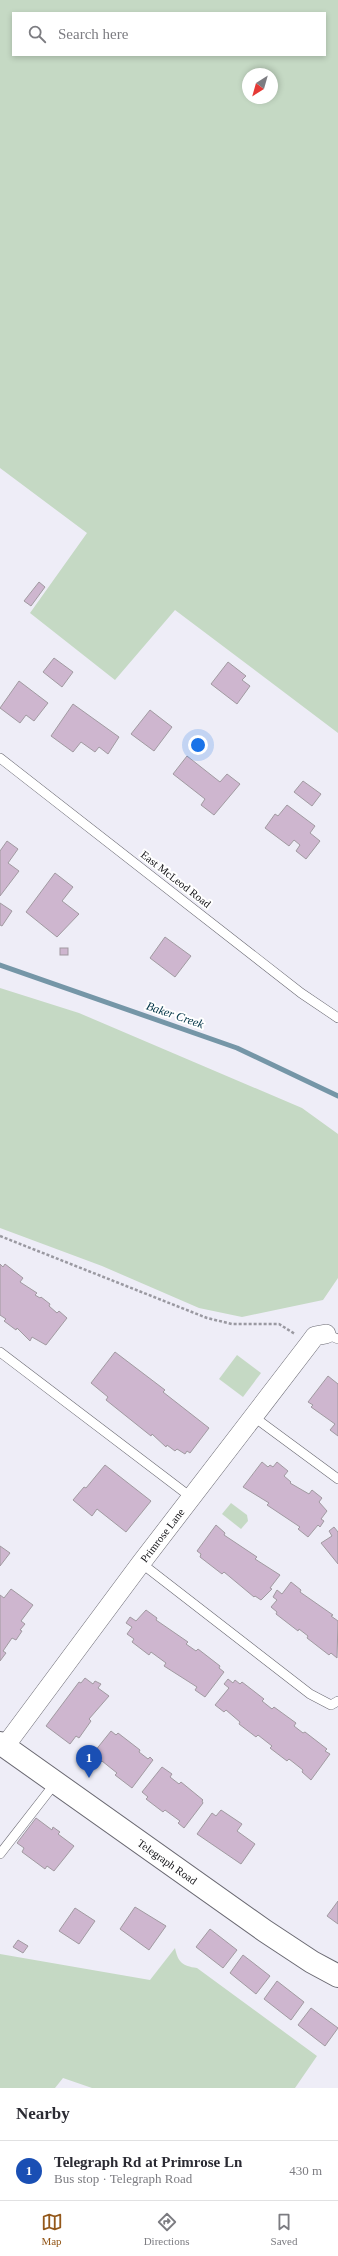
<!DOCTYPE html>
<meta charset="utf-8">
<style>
:root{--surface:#fff;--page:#f7f7f7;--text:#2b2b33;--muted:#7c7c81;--line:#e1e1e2;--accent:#94581a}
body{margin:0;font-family:"Times New Roman",serif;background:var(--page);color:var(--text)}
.compass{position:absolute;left:242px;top:68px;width:36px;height:36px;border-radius:50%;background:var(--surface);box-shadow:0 2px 6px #0003;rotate:217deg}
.you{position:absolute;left:198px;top:745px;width:14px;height:14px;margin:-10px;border:3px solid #fff;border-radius:50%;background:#1a73e8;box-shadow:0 0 0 6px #1a73e833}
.badge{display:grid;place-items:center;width:26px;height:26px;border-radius:50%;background:var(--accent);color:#fff;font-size:13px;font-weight:700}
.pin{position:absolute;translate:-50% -33px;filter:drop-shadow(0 1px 2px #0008)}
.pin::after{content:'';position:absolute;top:21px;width:14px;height:12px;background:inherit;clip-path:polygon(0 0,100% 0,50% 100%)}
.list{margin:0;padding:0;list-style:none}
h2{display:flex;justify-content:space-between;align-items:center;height:52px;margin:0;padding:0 16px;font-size:17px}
h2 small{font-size:13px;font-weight:400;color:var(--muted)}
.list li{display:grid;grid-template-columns:26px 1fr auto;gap:12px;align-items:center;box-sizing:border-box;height:60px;padding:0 16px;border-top:1px solid var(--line)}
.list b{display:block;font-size:15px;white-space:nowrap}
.list p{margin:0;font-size:13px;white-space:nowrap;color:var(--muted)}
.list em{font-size:13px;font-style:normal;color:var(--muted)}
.icon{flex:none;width:22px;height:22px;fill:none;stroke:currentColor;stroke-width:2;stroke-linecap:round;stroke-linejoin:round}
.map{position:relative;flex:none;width:338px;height:2088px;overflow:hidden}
.search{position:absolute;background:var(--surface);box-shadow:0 2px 6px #0003;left:12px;right:12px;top:12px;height:44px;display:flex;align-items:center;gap:10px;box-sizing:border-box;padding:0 14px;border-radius:0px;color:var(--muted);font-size:15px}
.sheet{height:112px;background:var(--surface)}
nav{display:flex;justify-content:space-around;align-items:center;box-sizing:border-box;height:56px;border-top:1px solid var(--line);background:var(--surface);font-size:11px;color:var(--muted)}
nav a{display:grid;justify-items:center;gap:2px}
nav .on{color:var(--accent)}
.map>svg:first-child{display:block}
.green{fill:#c5d9c4;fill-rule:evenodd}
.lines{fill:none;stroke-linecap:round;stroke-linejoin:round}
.stream{stroke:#7596a7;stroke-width:5}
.building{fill:#ceb6cf;stroke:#a19aa1}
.service-casing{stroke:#6a6972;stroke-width:10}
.minor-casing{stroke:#6a6972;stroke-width:20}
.tertiary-casing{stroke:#6a6972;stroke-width:24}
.path{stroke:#9a99a1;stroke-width:2.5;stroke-dasharray:3 2;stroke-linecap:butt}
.service{stroke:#fff;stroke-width:9}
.minor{stroke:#fff;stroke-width:19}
.tertiary{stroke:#fff;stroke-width:22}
.labels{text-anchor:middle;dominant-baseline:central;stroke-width:4;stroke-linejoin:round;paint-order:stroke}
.street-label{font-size:11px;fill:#111014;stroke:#fff}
.water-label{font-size:12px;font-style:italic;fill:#023447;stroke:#fff}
</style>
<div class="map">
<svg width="338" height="2088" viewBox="0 0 338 2088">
<rect width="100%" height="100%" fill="#eeedf7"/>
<!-- green -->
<g class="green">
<path d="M0,0H338V733L175,610L115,680L30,613L87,533L0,468ZM13,13H325V55H13ZM248,74H272V98H248Z"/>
<polygon points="0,988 79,1013 302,1108 338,1134 338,1278 323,1300 242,1317 199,1308 102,1266 0,1228"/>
<polygon points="237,1355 261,1373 243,1397 219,1379"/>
<polygon points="231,1503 247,1515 248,1521 241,1529 222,1514"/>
<path d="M175,1948C178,1962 182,1966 197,1968L317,2056L295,2088H92L63,2078L55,2088H0V1954L150,1980Z"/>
</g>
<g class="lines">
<!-- stream -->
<polyline class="stream" points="0,965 237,1048 338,1096"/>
</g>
<!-- building -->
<g class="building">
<polygon points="39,582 45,587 31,606 24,601"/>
<polygon points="54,658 73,672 62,687 43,672"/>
<polygon points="228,662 246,676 242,680 250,686 237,704 211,684"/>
<polygon points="19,681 48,703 34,721 26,715 20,723 0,708"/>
<polygon points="73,704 119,737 108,754 99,747 95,752 81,742 73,752 51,736"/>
<polygon points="150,710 172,727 154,751 131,734"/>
<polygon points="187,756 220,782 227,774 240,784 214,815 201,805 205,799 173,774"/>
<polygon points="303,781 321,794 312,806 294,792"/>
<polygon points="287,805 315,826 310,833 320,841 306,859 296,851 300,845 294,840 289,846 265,828 275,814 278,816"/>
<polygon points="7,841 18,849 8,863 19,871 0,896 0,851"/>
<polygon points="55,873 73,887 62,901 79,914 57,937 26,912"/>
<polygon points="0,903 12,911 2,926 0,925"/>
<polygon points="165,937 191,956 175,977 150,958"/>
<rect x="60" y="948" width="8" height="7"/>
<polygon points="0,1264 3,1267 5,1264 23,1278 20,1282 37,1293 35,1295 40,1298 41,1297 50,1304 49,1306 57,1313 59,1311 67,1318 46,1345 32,1337 30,1341 17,1328 16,1330 4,1321 6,1319 0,1315"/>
<polygon points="115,1352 165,1390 163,1392 209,1428 190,1453 187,1451 185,1454 177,1449 175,1451 167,1445 166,1447 152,1434 151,1436 106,1400 108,1397 91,1383"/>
<polygon points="328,1376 338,1384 338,1436 330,1430 335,1424 311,1407 313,1405 308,1402"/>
<polygon points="262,1462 268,1467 270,1465 273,1467 277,1462 288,1471 284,1476 291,1482 290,1483 309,1494 312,1490 322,1498 319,1502 327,1511 321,1519 324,1521 320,1527 318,1525 308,1537 298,1529 300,1527 267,1505 269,1503 243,1487"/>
<polygon points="105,1465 151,1501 126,1532 97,1509 92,1516 73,1500 84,1487 86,1488"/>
<polygon points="216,1525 225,1533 224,1535 257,1557 255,1559 280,1575 270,1588 272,1589 261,1600 255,1596 254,1597 224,1572 222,1574 200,1557 201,1554 197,1551"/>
<polygon points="334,1527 338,1532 338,1564 321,1543 332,1536 329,1531"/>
<polygon points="0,1546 10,1553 0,1566"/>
<polygon points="291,1582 301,1590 300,1592 333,1615 331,1616 338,1621 337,1658 331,1653 329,1655 307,1638 308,1636 299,1629 298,1631 276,1614 277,1612 271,1607 277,1600 273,1597 277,1590 282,1594"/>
<polygon points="11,1589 33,1605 21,1621 25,1624 20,1630 22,1631 16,1640 12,1638 3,1651 6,1653 0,1661 0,1595 4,1598"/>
<polygon points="146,1610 157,1618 156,1620 188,1642 186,1644 196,1651 198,1649 220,1666 219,1668 224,1672 205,1697 195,1690 197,1687 164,1666 166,1663 151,1652 149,1655 132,1642 134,1639 127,1634 132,1627 126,1623 130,1617 136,1621"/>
<polygon points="85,1678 93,1684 95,1681 101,1684 98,1688 109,1696 89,1719 91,1721 79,1738 76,1736 70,1744 46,1726 79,1682 81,1683"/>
<polygon points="228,1679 233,1683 235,1680 240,1684 242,1682 264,1699 262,1701 272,1709 274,1707 296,1723 294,1726 303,1733 305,1732 327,1749 325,1751 330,1754 311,1780 302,1772 303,1770 289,1759 287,1761 270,1748 272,1746 258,1735 256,1737 239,1724 240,1722 226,1710 224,1712 215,1705 229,1688 224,1684"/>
<polygon points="111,1731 116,1735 118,1733 140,1750 139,1752 148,1759 150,1757 153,1760 132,1788 115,1775 117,1773 102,1761 100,1763 91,1756"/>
<polygon points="162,1767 172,1774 170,1777 179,1784 181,1782 203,1800 202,1801 203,1803 184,1828 178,1823 180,1821 165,1810 163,1812 146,1799 148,1797 142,1792"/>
<polygon points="221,1810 242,1824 237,1831 255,1844 241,1864 197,1834 212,1813 216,1816"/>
<polygon points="36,1818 52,1830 53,1827 60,1832 58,1834 74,1846 54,1871 47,1866 45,1869 22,1852 24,1848 17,1843"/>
<polygon points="338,1901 338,1924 327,1916"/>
<polygon points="135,1907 166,1926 149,1950 120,1929"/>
<polygon points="75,1908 95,1921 79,1944 59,1931"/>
<polygon points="210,1929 237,1950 223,1968 196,1947"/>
<polygon points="18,1940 28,1946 23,1953 13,1947"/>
<polygon points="243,1955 270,1976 256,1994 230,1973"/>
<polygon points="277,1981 304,2002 291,2020 264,1999"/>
<polygon points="311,2008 338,2028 325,2046 298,2025"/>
</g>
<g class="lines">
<defs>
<g id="service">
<polyline points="0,758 301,993 338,1018"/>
<polyline points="326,1334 338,1339"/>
<polyline points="0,1352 192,1498"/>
<polyline points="254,1417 338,1479"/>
<polyline points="141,1563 310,1694 331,1705 338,1701"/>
<polyline points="0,1854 56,1782"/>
</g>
<g id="minor">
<path id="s1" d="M5,1746L141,1563L309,1344L315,1336L326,1334"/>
</g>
<g id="tertiary">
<path id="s2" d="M0,1743L265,1931L312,1962L338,1976"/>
</g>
</defs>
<!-- service casing -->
<use href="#service" class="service-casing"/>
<!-- minor casing -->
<use href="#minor" class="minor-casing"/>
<!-- tertiary casing -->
<use href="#tertiary" class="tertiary-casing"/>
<!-- path -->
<polyline class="path" points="0,1236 207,1318 232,1324 279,1324 295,1334"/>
<!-- service -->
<use href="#service" class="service"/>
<!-- minor -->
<use href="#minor" class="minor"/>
<!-- tertiary -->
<use href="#tertiary" class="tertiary"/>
</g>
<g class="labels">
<!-- street labels -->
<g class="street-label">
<text transform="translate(176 879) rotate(38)">East McLeod Road</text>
<text stroke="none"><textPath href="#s1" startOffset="263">Primrose Lane</textPath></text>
<text stroke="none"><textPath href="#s2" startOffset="205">Telegraph Road</textPath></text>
</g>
<!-- water labels -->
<g class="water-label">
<text transform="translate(175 1015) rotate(19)">Baker Creek</text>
</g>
</g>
</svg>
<svg class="compass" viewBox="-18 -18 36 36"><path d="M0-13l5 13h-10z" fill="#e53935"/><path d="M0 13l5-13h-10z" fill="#7c7c81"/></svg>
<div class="you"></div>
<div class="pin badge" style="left:89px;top:1778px;background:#1a4fb4">1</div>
<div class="search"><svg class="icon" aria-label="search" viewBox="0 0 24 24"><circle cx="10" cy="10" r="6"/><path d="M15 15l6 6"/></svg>Search here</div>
</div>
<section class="sheet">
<h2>Nearby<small></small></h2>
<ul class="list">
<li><span class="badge" style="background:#1a4fb4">1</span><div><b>Telegraph Rd at Primrose Ln</b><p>Bus stop · Telegraph Road</p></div><em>430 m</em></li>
</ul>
</section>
<nav>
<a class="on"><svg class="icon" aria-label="map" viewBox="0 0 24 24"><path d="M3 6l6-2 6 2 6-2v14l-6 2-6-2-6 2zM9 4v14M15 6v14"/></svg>Map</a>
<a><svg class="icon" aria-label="directions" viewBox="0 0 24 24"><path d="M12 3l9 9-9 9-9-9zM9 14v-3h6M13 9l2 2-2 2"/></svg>Directions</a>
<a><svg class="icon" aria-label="saved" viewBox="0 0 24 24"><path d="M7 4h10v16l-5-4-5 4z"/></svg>Saved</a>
</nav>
